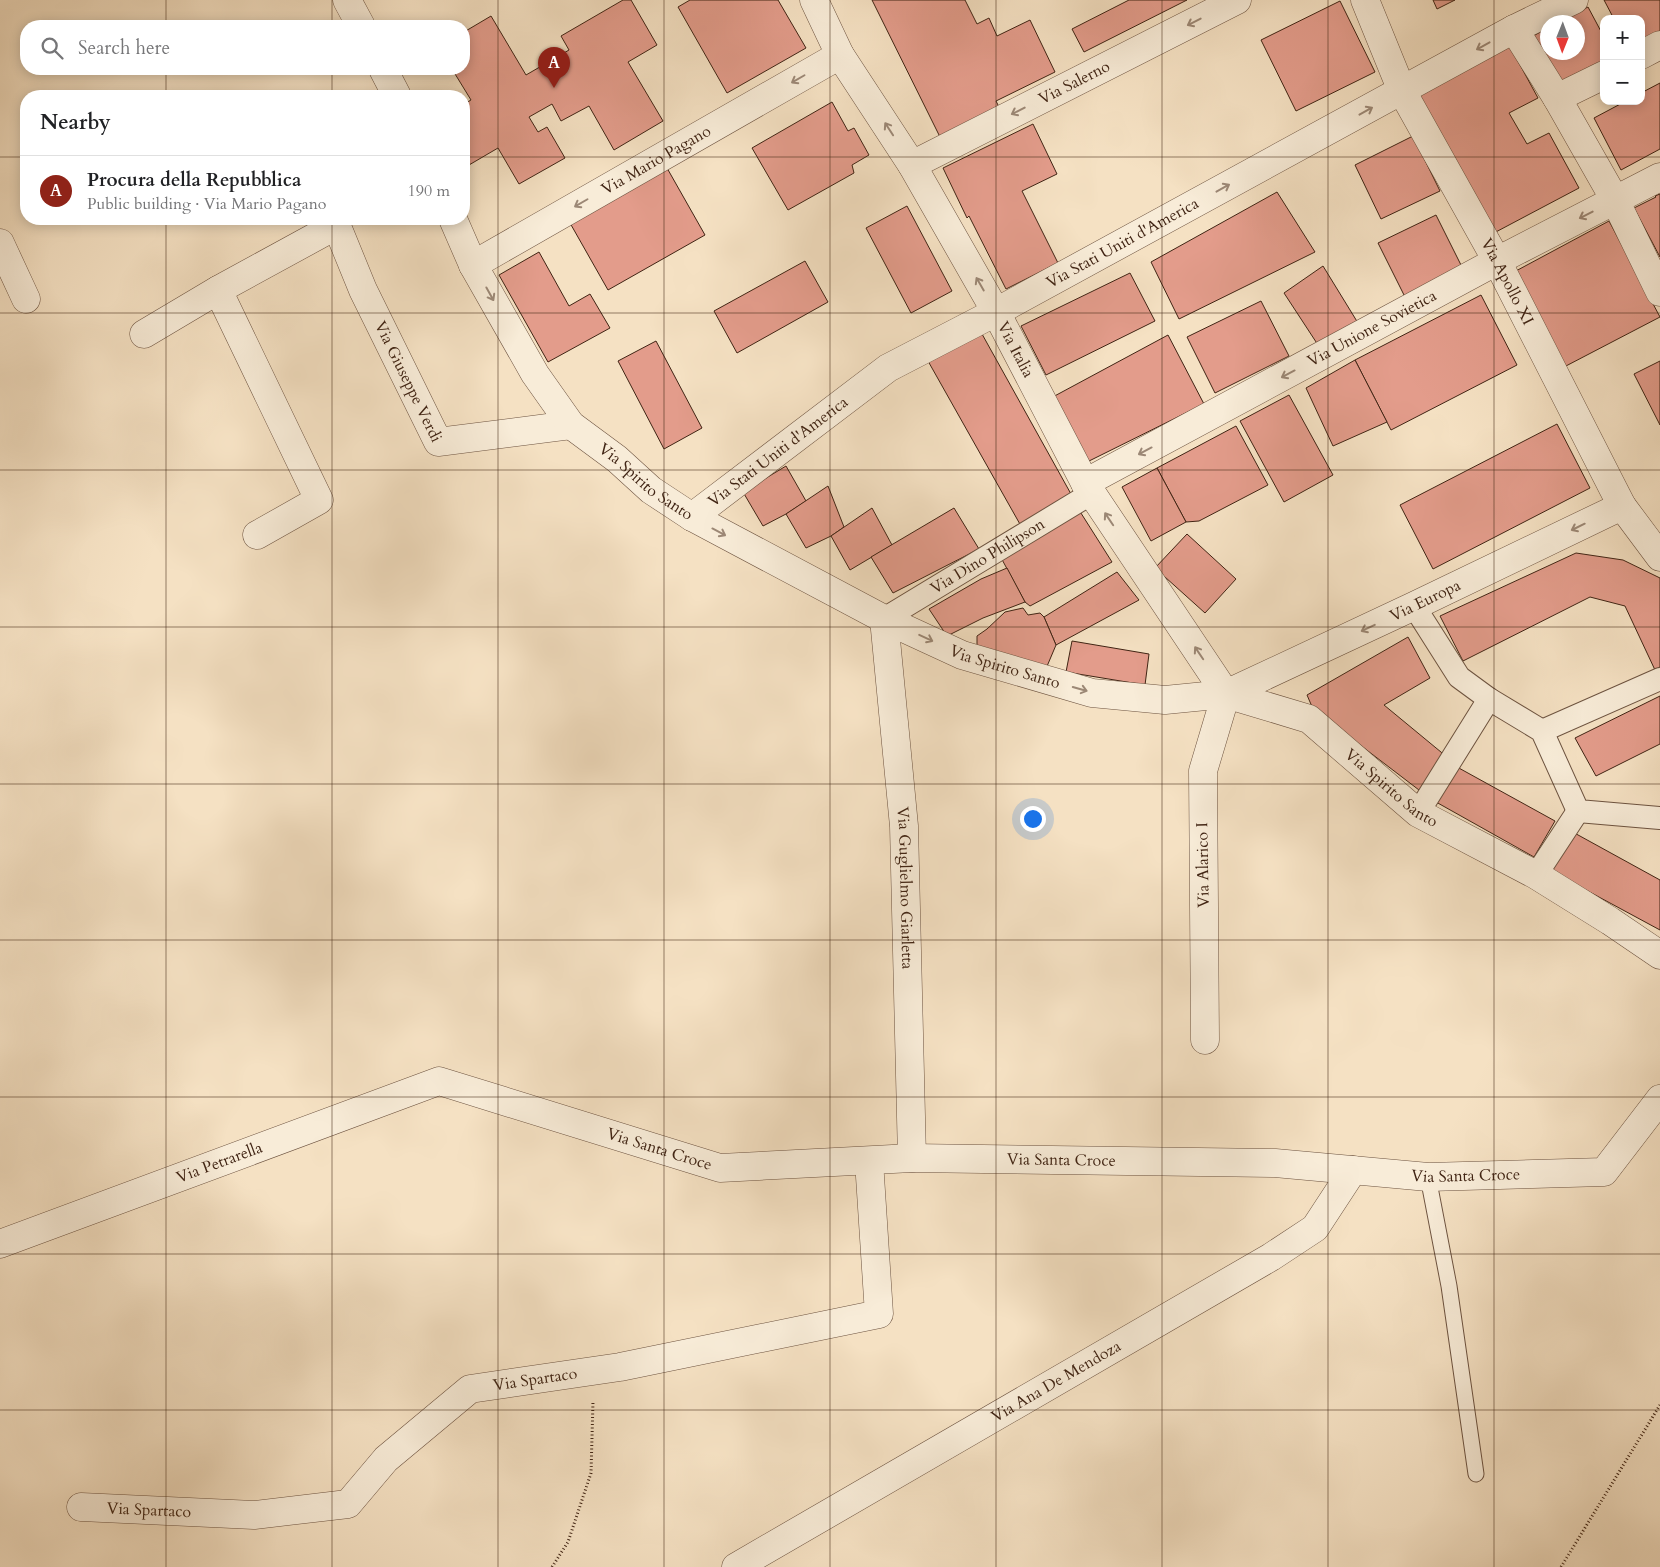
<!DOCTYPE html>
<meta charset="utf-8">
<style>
:root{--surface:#fff;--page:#f6f6f6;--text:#202124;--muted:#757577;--line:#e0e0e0;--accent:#8f2418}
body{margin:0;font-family:Cardo,serif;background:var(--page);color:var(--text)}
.controls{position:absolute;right:15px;top:15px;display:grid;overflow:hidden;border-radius:10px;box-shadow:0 2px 12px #0003}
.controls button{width:45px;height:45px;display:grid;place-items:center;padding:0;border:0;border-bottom:1px solid var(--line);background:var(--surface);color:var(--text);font:25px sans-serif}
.compass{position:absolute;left:1540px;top:15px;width:45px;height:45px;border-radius:50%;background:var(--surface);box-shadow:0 2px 12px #0003;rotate:181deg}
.you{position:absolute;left:1032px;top:818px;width:18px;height:18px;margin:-12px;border:4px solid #fff;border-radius:50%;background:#1a73e8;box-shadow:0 0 0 8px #1a73e833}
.badge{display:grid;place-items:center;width:32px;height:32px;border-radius:50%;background:var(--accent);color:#fff;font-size:16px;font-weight:700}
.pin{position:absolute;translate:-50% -41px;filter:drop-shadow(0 1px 2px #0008)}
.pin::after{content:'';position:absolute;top:26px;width:18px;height:15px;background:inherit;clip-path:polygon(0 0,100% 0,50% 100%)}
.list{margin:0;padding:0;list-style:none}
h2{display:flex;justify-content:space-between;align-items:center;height:65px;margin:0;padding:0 20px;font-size:21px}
h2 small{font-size:16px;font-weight:400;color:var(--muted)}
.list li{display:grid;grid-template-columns:32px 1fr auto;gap:15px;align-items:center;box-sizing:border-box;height:70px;padding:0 20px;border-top:1px solid var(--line)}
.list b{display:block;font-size:19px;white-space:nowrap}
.list p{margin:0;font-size:16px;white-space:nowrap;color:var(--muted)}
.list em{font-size:16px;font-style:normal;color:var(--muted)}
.icon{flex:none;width:28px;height:28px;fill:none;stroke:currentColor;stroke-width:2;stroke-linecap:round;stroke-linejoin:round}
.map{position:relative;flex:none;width:1660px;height:1567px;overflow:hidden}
.search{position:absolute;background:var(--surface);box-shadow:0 2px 12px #0003;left:20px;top:20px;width:450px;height:55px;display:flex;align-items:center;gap:12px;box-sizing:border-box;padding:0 18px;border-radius:20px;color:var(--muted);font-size:19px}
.panel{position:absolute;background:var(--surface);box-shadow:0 2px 12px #0003;left:20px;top:90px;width:450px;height:135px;border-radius:20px}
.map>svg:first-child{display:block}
.building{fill:#e39c8b;stroke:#402414}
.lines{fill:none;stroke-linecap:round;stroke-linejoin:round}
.service-casing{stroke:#6d5340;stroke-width:17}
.pedestrian-casing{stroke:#6d5340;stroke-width:24}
.minor-casing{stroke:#6d5340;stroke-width:29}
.path{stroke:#402414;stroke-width:3;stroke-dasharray:1 2.5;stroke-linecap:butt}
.service{stroke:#f8ecd8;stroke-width:15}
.pedestrian{stroke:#f8ecd8;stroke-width:22}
.minor{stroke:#f8ecd8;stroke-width:28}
.oneway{stroke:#9c8876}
.grid{fill:none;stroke:#402414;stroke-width:1;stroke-opacity:0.55}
.labels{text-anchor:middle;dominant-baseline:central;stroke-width:5;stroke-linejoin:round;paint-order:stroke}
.street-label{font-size:16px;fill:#402414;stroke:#f8ecd8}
</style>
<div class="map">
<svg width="1660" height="1567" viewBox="0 0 1660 1567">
<rect width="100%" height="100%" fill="#f5e1c3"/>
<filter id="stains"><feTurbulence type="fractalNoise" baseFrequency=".004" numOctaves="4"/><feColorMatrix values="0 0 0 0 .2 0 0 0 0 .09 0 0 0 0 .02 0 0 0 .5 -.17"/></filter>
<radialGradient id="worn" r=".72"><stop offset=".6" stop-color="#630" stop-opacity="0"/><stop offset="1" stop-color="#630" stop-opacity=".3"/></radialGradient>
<!-- building -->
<g class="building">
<polygon points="623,0 631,0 657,45 628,62 663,121 614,150 589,106 561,121 552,104 529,117 538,132 547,127 565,158 519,184 498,148 469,165 464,156 464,104 471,100 452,69 464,69 464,32 491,16 526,75 569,50 561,36"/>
<polygon points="690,0 778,0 806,48 727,93 678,7"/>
<polygon points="872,0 965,0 977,24 989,18 997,36 1030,20 1055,72 996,101 1002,113 943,143"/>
<polygon points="1129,0 1187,0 1084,52 1072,29"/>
<polygon points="1433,0 1455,0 1437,9"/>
<polygon points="1604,0 1660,0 1660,33 1641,43 1641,19 1614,19"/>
<polygon points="1340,1 1375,72 1296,111 1261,40"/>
<polygon points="1588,7 1604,37 1604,64 1561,87 1533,36 1548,28 1548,52 1578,52 1578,22 1558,22"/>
<polygon points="1507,41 1538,98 1509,113 1527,144 1549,133 1579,188 1492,234 1415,90"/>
<polygon points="1660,83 1660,149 1621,170 1594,118 1626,101 1641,101 1641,93"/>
<polygon points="832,102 848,131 854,128 869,155 852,165 854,173 788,210 752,148"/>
<polygon points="1033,124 1057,174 1022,191 1058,263 1006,289 969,216 967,218 943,168"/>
<polygon points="1413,136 1440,191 1381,219 1355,165"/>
<polygon points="667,168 705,235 608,290 570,223"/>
<polygon points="1277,192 1315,252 1179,319 1151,262"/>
<polygon points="1660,194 1660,257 1634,208 1656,197 1655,196"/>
<polygon points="907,206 952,291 911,313 866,228"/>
<polygon points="1436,215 1463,269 1405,297 1378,243"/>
<polygon points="1609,221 1660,317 1564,367 1514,272"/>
<polygon points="539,252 569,306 590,294 610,328 548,362 499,275"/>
<polygon points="805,261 828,302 737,353 714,311"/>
<polygon points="1323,266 1358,323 1320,348 1284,293"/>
<polygon points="1130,273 1155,321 1046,375 1021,326"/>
<polygon points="1481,295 1517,365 1391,430 1355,360"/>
<polygon points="1261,301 1289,356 1215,393 1187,337"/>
<polygon points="982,334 1071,494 1021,526 928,361"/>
<polygon points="1168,335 1204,404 1083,464 1049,399"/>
<polygon points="656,341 702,428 664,449 618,361"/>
<polygon points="1355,360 1387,422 1333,446 1306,388"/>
<polygon points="1660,361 1660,425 1634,374"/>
<polygon points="1289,395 1333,475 1284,502 1240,421"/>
<polygon points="1557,424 1590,488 1433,569 1400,505"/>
<polygon points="1236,426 1268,485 1199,521 1186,522 1157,468"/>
<polygon points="786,466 806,501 786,514 763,526 743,492"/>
<polygon points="1157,468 1186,522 1151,541 1122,487"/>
<polygon points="828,486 844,527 831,536 806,548 786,514"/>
<polygon points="872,508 892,545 850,570 831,536"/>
<polygon points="954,508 979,549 893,593 871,557"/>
<polygon points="1079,510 1112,562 1030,606 1025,602 999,554"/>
<polygon points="1187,534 1236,579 1205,613 1155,568"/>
<polygon points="1576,553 1623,560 1660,578 1660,667 1655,670 1625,606 1590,597 1463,661 1440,616"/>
<polygon points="1007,568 1025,602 983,618 947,636 929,609 981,579"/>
<polygon points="1117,572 1139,600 1056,645 1044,617"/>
<polygon points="1023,608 1028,615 1040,613 1044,617 1056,645 1045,671 977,646 977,636 987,629 1005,612"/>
<polygon points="1408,637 1430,678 1384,705 1447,757 1419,790 1313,709 1307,695"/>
<polygon points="1072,641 1149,654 1145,685 1066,672"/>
<polygon points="1660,696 1660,744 1596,776 1575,738"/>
<polygon points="1457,767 1555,821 1534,857 1436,802"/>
<polygon points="1569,830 1660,880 1660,930 1547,869"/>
</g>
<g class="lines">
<defs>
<polyline id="service" points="1428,1177 1449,1286 1476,1474"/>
<g id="pedestrian">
<polyline points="1414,606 1459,677 1489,699 1542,731 1578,811 1660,818"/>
<path id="s1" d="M884,619L1092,493"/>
<polyline points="1542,731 1660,679"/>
<polyline points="1418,813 1489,699"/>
<polyline points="1536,875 1578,811"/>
</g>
<g id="minor">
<polyline points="347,0 361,26"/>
<path id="s2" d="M814,0L840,55L912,165L996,312L1085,483L1226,694"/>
<path id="s3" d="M1365,0L1402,91L1497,261L1622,506L1660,557"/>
<polyline points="1514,29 1557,98 1615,200 1660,292"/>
<polyline points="1641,55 1660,45"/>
<polyline points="383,69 397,96"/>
<polyline points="1557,98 1604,75"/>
<path id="s4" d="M912,165L1237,0"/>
<path id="s5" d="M334,219L363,290L438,442L571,425"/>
<path id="s6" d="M453,219L473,265L535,374L571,425L617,459L651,490L692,517L884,619L962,655L1092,693L1165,700L1226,694L1309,719L1418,813L1536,875L1610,921L1660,955"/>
<polyline points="0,243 26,299"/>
<path id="s7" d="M473,265L840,55"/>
<polyline points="218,290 319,500 257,535"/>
<polyline points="144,334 218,290 337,225"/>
<path id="s8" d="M1085,483L1497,261L1660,177"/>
<path id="s9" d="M692,517L888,368L996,312L1514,29L1574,0"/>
<path id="s10" d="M884,619L904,826L912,1158"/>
<path id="s11" d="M1226,694L1414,606L1622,506"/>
<polyline points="1205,1040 1203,771 1226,694"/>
<path id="s12" d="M0,1244L439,1081L720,1168L912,1158L1275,1163L1428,1177L1604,1172L1660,1099"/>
<path id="s13" d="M81,1507L254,1515L348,1504L386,1459L470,1389L620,1367L879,1314L869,1161"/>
<path id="s14" d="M736,1567L1271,1257L1315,1228L1353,1170"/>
</g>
</defs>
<!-- service casing -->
<use href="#service" class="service-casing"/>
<!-- pedestrian casing -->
<use href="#pedestrian" class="pedestrian-casing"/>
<!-- minor casing -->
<use href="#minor" class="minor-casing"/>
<!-- path -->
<g class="path">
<polyline points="552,1567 568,1542 591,1473 593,1401"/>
<polyline points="1561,1567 1660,1405"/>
</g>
<!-- service -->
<use href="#service" class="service"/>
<!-- pedestrian -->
<use href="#pedestrian" class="pedestrian"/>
<!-- minor -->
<use href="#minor" class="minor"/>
</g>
<!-- one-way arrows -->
<defs><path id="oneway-shaft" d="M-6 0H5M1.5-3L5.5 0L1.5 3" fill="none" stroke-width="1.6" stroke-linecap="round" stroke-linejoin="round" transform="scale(1.25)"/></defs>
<g class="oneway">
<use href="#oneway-shaft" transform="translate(1194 22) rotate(153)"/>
<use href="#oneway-shaft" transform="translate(1483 46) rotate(151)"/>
<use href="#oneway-shaft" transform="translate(798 79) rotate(150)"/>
<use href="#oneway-shaft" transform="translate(1018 111) rotate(153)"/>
<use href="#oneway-shaft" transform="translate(1366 111) rotate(-29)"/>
<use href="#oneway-shaft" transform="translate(889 129) rotate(-123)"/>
<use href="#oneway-shaft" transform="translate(1223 188) rotate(-29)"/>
<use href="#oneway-shaft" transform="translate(581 203) rotate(150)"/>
<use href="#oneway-shaft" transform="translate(1586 215) rotate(153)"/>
<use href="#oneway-shaft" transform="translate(980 284) rotate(-120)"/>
<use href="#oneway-shaft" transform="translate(490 294) rotate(61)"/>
<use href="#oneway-shaft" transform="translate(1288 374) rotate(152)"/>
<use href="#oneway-shaft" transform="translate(1145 451) rotate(152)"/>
<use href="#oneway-shaft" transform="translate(1109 519) rotate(-124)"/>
<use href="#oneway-shaft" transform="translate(1578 527) rotate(154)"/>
<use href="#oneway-shaft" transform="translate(719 532) rotate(28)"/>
<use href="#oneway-shaft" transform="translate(1368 628) rotate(155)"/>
<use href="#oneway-shaft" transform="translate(926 638) rotate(25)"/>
<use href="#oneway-shaft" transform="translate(1199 653) rotate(-124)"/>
<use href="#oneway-shaft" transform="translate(1080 689) rotate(16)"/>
</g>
<!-- grid -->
<path class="grid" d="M166,0V26M332,0V26M498,0V1567M664,0V1567M830,0V1567M996,0V1567M1162,0V1567M1328,0V1567M1494,0V1567M166,69V96M332,69V96M0,157H26M464,157H1660M166,219V1567M332,219V1567M0,313H1660M0,470H1660M0,627H1660M0,784H1660M0,940H1660M0,1097H1660M0,1254H1660M0,1410H1660"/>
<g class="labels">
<!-- street labels -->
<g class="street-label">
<text stroke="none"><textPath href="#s4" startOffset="182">Via Salerno</textPath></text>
<text stroke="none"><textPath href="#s7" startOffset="211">Via Mario Pagano</textPath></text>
<text stroke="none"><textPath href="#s9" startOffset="512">Via Stati Uniti d'America</textPath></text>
<text stroke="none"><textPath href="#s3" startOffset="316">Via Apollo XI</textPath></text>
<text stroke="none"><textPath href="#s8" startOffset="326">Via Unione Sovietica</textPath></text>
<text stroke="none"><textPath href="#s2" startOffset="404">Via Italia</textPath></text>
<text stroke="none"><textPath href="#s5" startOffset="179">Via Giuseppe Verdi</textPath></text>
<text stroke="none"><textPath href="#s9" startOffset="108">Via Stati Uniti d'America</textPath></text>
<text stroke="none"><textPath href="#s6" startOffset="332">Via Spirito Santo</textPath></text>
<text stroke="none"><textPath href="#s1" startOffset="121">Via Dino Philipson</textPath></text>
<text stroke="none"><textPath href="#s11" startOffset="220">Via Europa</textPath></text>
<text stroke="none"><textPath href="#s6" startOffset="738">Via Spirito Santo</textPath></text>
<text stroke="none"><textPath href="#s6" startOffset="1158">Via Spirito Santo</textPath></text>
<text transform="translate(1203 865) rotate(-91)">Via Alarico I</text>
<text stroke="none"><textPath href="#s10" startOffset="270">Via Guglielmo Giarletta</textPath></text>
<text stroke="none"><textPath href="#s12" startOffset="699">Via Santa Croce</textPath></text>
<text stroke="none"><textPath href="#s12" startOffset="1104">Via Santa Croce</textPath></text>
<text stroke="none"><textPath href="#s12" startOffset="234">Via Petrarella</textPath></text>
<text stroke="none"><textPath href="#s12" startOffset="1509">Via Santa Croce</textPath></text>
<text stroke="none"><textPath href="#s13" startOffset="502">Via Spartaco</textPath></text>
<text stroke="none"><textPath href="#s14" startOffset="370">Via Ana De Mendoza</textPath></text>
<text stroke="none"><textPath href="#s13" startOffset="68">Via Spartaco</textPath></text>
</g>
</g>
<rect width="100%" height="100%" filter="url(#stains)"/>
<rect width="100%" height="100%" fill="url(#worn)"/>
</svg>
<div class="controls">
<button>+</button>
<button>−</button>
</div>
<svg class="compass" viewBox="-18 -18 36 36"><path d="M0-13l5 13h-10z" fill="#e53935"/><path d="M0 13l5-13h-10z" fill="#757577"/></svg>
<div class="you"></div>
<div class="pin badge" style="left:554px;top:88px">A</div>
<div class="search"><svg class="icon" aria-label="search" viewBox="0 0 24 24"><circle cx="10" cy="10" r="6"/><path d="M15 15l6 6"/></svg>Search here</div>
<section class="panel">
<h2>Nearby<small></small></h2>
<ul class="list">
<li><span class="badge">A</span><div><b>Procura della Repubblica</b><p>Public building · Via Mario Pagano</p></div><em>190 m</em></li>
</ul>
</section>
</div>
